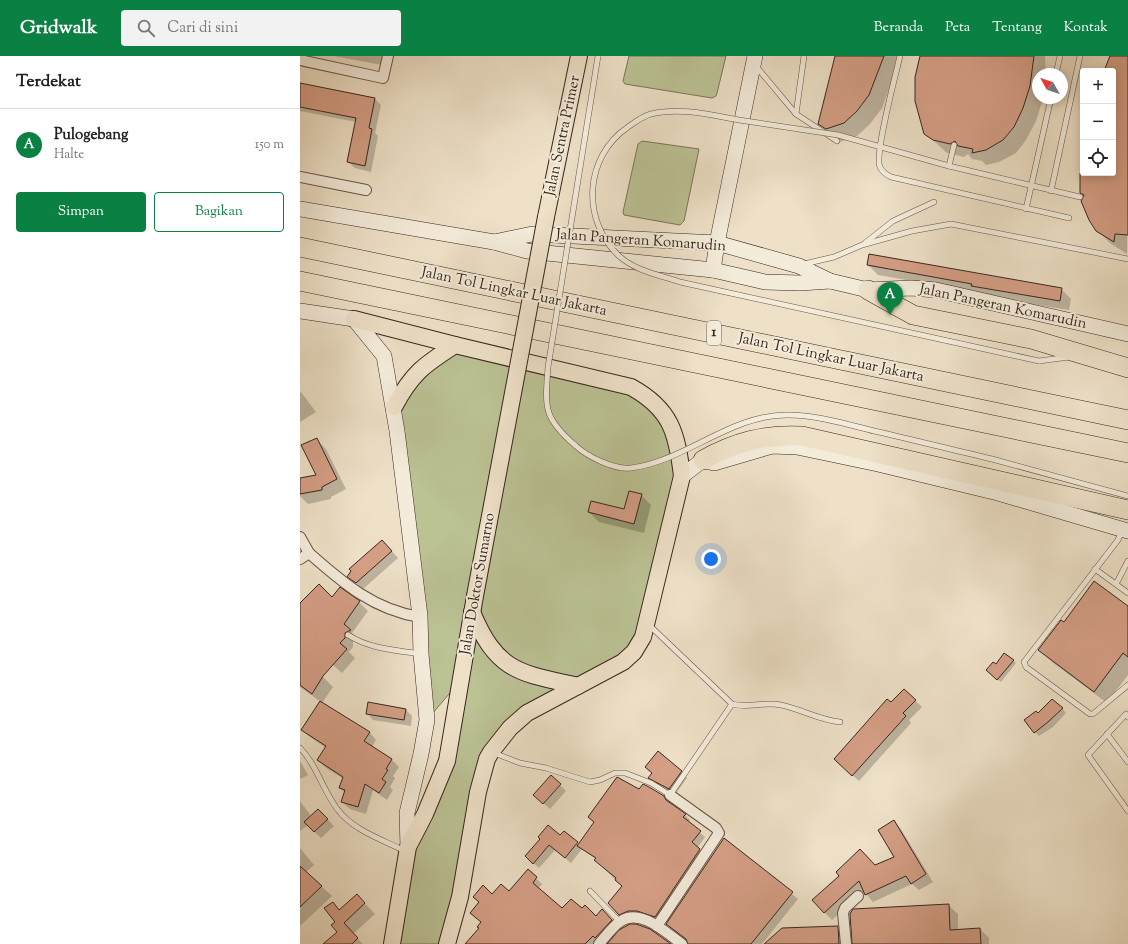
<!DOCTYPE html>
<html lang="id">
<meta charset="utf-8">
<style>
:root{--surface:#fff;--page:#f2f2f2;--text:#222;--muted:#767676;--line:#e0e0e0;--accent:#0b8043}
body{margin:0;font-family:"Sorts Mill Goudy",serif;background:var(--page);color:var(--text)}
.controls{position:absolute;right:12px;top:12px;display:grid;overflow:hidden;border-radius:4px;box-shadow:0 2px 10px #0003}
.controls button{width:36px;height:36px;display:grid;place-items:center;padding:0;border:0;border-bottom:1px solid var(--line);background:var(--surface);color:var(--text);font:20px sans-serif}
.compass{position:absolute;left:732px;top:12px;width:36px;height:36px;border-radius:50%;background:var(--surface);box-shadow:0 2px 10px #0003;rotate:310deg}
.you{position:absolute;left:411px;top:503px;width:14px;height:14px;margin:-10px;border:3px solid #fff;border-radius:50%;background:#1a73e8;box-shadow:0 0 0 6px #1a73e833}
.badge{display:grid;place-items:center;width:26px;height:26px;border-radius:50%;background:var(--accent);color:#fff;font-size:13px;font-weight:700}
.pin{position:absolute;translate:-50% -33px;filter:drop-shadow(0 1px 2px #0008)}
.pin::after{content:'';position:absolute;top:21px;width:14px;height:12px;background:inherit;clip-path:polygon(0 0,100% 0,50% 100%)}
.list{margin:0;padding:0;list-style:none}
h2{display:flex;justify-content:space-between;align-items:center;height:52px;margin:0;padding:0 16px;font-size:17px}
h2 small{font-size:13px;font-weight:400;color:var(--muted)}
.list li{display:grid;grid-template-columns:26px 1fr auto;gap:12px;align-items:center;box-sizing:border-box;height:72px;padding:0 16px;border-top:1px solid var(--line)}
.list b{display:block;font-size:15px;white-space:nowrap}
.list p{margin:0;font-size:13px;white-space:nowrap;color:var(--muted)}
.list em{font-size:13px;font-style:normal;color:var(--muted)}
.actions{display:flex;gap:8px;padding:12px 16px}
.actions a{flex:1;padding:9px 0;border:1px solid var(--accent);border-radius:4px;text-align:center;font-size:14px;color:var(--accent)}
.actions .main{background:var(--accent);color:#fff}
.icon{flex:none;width:22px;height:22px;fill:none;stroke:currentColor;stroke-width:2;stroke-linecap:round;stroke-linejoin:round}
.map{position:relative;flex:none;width:828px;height:888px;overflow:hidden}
header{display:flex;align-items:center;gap:24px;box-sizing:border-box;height:56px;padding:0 20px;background:var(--accent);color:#fff}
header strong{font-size:19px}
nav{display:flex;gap:22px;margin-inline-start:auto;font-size:14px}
.search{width:280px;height:36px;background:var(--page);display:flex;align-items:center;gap:10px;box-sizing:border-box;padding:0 14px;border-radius:4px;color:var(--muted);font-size:15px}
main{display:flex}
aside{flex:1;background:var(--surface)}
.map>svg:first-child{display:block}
.green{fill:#bbc294;stroke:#7a745a}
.shadow{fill:#0003}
.building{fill:#d59f86;stroke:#39261f}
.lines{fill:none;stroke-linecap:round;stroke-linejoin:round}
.lane-casing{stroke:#665549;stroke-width:6}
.street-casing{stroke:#665549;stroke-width:12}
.secondary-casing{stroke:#39261f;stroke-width:16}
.primary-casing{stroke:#39261f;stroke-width:18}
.highway-casing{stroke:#39261f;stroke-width:20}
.lane{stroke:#f4ecdb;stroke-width:5}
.street{stroke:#f4ecdb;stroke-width:10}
.secondary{stroke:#f4ecdb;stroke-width:15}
.primary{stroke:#eee1c8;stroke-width:16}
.highway{stroke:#eee1c8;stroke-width:19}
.lane-bridge-casing{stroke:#665549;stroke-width:6;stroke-linecap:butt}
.primary-bridge-casing{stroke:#39261f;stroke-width:18;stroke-linecap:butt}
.lane-bridge{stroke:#f4ecdb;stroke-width:5}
.primary-bridge{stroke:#eee1c8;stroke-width:16}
.labels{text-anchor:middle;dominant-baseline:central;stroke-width:4;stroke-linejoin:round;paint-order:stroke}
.shield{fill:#f4ecdb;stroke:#716157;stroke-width:1}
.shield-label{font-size:14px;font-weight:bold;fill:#39261f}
.street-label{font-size:15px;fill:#39261f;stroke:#f4ecdb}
</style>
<header>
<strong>Gridwalk</strong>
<div class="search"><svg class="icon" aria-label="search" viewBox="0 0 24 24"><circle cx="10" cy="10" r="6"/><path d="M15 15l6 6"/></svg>Cari di sini</div>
<nav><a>Beranda</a><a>Peta</a><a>Tentang</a><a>Kontak</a></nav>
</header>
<main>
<aside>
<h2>Terdekat<small></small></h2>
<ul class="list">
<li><span class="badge">A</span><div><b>Pulogebang</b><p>Halte</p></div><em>150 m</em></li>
</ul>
<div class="actions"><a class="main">Simpan</a><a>Bagikan</a></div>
</aside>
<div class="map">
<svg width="828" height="888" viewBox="0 0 828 888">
<rect width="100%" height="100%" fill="#eee1c8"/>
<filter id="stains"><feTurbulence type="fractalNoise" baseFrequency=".005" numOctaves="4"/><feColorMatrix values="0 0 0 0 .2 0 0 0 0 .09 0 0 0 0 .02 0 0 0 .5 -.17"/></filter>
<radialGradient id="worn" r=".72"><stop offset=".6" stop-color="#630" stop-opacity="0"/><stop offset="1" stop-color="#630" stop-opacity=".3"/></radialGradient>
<!-- green -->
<g class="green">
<polygon points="329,0 426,0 417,37 416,40 412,42 325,28 323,25"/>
<polygon points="342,85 399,93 384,165 380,169 324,159 323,156 338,88"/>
<polygon points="155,289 349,342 379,396 338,590 278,630 198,687 147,888 92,888 95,867 160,625 127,664 94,351"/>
</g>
<!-- shadow -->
<g class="shadow">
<polygon points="34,0 89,0 87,10"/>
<polygon points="536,0 601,0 582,52 570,68 557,80 540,86 519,68"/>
<polygon points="621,0 745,0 746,18 738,18 738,42 743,42 743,43 736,65 726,84 716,97 699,106 686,109 682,105 672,103 668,98 664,101 647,97 625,77"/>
<polygon points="812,0 828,0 827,198 810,187 797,174 785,142 781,137 783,105 783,117 813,117 813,15 806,15"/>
<polygon points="0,28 75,43 81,49 75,77 78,80 71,116 55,112 48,106 56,66 0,55"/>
<polygon points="568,209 761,233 771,243 769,254 682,240 679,237 578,219"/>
<polygon points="1,336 16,356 0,366 0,337"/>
<polygon points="16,383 26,393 46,433 31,441 31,443 8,448 0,440 0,423 17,420"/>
<polygon points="341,439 351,449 344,477 299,466 289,456 325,455"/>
<polygon points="89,492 98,502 63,533 49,521"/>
<polygon points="33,543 59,546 68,555 52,577 59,583 53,585 53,591 49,596 55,602 42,617 0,580 0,552"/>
<polygon points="828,550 828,619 807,647 752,606 740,594 764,567"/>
<polygon points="704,598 716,607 701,626 690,617"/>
<polygon points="0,604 23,621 33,631 22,647 69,676 76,684 72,691 91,703 99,711 93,720 95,722 90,731 93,734 87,744 73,734 66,758 50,753 42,746 45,737 40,732 44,723 26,712 18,704 26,692 10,681 3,674 21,646 0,631"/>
<polygon points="604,634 622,651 609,664 611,667 559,725 542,710 591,648"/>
<polygon points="69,647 106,654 112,660 111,670 73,664 67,657"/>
<polygon points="762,652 766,657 753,671 739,680 735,676 738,658"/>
<polygon points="0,705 8,719 0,723"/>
<polygon points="346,711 381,715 387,722 375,739 356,728 349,722 353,718"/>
<polygon points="260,729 266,735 250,753 241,745"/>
<polygon points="339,734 363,741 370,748 385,759 390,764 388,767 405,781 397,792 405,799 360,866 325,864 309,847 323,831 295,804 296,803 282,793 271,807 255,794 239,812 226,800 260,781 264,776 279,789 294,767 289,761"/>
<polygon points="0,745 11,760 18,754 34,770 21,782 8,769 0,775"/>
<polygon points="594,765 601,773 633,826 619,834 612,828 573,846 564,835 532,864 524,856 575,810 596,801"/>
<polygon points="424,783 498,843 462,888 389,888 367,868"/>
<polygon points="0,792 14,809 6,816 32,840 0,870"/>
<polygon points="228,815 242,828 238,833 263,853 282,854 297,862 302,855 317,870 301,888 166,888 180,872 193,839 209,837"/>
<polygon points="57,839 75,858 53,878 63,888 25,888 39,877 33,847 40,855"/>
<polygon points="648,849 658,858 658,874 680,873 689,882 689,888 553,888"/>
<polygon points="537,871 547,880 548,888 466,888"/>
</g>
<!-- building -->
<g class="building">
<polygon points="535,0 584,0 569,39 557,55 544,67 526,73 518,68"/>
<polygon points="620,0 734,0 730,30 723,52 714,71 703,84 686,94 672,97 673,93 658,90 655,85 650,88 633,84 624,78 615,45 615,21"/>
<polygon points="810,0 828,0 828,179 815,178 814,186 796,175 789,164 781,145 784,139 780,137 780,117 813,117 813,15 804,15"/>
<polygon points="0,27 75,42 69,72 72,73 65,110 47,106 56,62 0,51"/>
<polygon points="569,198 762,232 760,245 671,230 672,228 567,209"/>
<polygon points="17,382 37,423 22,431 22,434 0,438 0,422 16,419 1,389"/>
<polygon points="329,435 342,438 334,468 288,456 291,445 324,453"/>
<polygon points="82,484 92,495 56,527 47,521 51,515 49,513"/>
<polygon points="794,525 828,550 828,601 823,597 794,636 738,594 761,564 764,566"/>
<polygon points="19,528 32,541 40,531 60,545 44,568 51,574 45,577 45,582 40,587 47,593 23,620 12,638 0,629 0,547"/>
<polygon points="704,597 714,604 697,624 686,614 693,606 696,608"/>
<polygon points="604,633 616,644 603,657 606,660 552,720 534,703 587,643 591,646"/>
<polygon points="752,643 763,652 748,666 734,677 724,664 736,655 738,657"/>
<polygon points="20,645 70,676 64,685 92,703 86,713 88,714 82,723 86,726 79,737 65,728 58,751 41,746 45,734 39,732 43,721 17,704 26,690 1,674"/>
<polygon points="68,646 106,653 104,664 66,658"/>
<polygon points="358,695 382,715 369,733 348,722 352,717 345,711"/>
<polygon points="251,719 261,728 243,748 233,739"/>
<polygon points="317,721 339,733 343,728 349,731 364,740 366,744 386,758 383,761 401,775 392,786 400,793 355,861 337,855 328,855 319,859 308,847 322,830 315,824 316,822 294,804 296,802 277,790 294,766 288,761"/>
<polygon points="18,753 28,763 14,776 4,766"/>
<polygon points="594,764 626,818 611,828 606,820 565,839 559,825 524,857 512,844 539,820 536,816 560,793 575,809 594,801 578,774"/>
<polygon points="248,769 260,779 264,775 278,786 265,802 249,789 233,808 225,800 240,783 238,781"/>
<polygon points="424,782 493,836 451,888 388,888 386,883 366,868"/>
<polygon points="0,810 22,830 0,851"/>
<polygon points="228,813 237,821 233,827 262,852 271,843 282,852 285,849 296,860 302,853 312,864 295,882 293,880 285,888 165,888 179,872 177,871 181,866 170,857 179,846 173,841 183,829 192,838 201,828 209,835"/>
<polygon points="57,838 65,847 44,867 58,882 52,888 23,888 37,876 31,869 35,866 24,852 33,846 39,854"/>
<polygon points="649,848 650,874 680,872 681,888 552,888 550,858 553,853"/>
<polygon points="330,868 336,868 350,873 371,888 307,888 319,874"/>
<polygon points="538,870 539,888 464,888 482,872"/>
</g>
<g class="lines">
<defs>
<g id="lane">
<path d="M600,0C596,18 574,99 580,111C582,116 587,119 591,121L769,162"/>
<polyline points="455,9 496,58 537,85"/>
<polyline points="756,18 760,0"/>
<polyline points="496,58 504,0"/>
<polyline points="538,79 649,110 780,141"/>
<polyline points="649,110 654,89"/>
<polyline points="751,135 780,0"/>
<polyline points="726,153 751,42"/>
<polyline points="565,187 593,165 634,146"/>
<polyline points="504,208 534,201 562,189 612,175 651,168 828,203"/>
<polyline points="739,305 769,301"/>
<polyline points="692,403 828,440"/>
<polyline points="822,475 818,484 724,606 726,611 790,658 793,658 828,629"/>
<polyline points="795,513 828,537"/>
<polyline points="816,528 828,505"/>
<path d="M349,569L432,648C448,653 464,645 481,649C501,653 519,664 540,666"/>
<path d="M48,579C70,593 95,594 120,598"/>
<polyline points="828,661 826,658 788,699 828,755"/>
<polyline points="807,678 828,706"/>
<path d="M0,692C17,709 23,735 38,754C53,774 83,784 105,795"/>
<polyline points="194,697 220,707 246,712 290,726 300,724 315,717 325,717 351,727 370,739 432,648"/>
<polyline points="290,835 320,866"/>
</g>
<g id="street">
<polyline points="0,4 83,22 88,0"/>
<polyline points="0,121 66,134"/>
<polyline points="0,481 9,497"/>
<path d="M0,503L9,497C43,527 74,554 120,561"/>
<polyline points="357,870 419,777 416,772 370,739"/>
<path d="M299,888C305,881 313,870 321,865C341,852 366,877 382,888"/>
<polyline points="546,888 543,857 545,852 558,840"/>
</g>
<g id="secondary">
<polyline points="0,153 194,186 227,195 413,214 465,226 500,227 530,225"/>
<polyline points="194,186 232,178 417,187 499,210 530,225 568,234 611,232 636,234 828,278"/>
<polyline points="413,214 417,187 455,0"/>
<polyline points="0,255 54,263 84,300 97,375 120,560 121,598 127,664 121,698 107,757 108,791"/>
<polyline points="382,420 403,404 414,407 472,390 497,391 578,408 698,437 828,475"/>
</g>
<g id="primary">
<polyline points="246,161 279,0"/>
<path d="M54,263L155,289L331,331C371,353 377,377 382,420L343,581L334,596L323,606L227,657L210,672L191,696L187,703L178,736L160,841L147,888"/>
<path d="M94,351C112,317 124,309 155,289"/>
<path d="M172,556C197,616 219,617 278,630"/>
<polyline points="92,888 108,791 125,758 147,705 175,540"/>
</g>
<g id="highway">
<polyline points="0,191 828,364"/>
<polyline points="0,225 828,397"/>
<polyline points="568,234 613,259 731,283 828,312"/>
<path d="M403,404C435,386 465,378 502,380L828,454"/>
</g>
</defs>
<!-- lane casing -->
<use href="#lane" class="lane-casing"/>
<!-- street casing -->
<use href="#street" class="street-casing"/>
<!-- secondary casing -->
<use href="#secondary" class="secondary-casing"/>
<!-- primary casing -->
<use href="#primary" class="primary-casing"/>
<!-- highway casing -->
<use href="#highway" class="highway-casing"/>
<!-- lane -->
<use href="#lane" class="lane"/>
<!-- street -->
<use href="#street" class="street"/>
<!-- secondary -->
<use href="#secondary" class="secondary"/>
<!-- primary -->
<use href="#primary" class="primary"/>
<!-- highway -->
<use href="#highway" class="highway"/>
<defs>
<g id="lane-bridge">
<path d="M298,0L248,311C245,352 243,362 276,390C288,401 315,414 331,412C386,405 431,358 488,359C517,359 546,368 574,375C614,384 653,394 692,403"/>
<path d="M538,79C505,74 472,69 439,64C411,59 380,51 351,58C343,60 335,66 328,71C284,101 281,164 319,200C336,215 359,219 380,226L739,305"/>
</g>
<polyline id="primary-bridge" points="175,540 246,161"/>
</defs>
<!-- lane-bridge casing -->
<use href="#lane-bridge" class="lane-bridge-casing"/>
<!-- primary-bridge casing -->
<use href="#primary-bridge" class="primary-bridge-casing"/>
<!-- lane-bridge -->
<use href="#lane-bridge" class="lane-bridge"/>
<!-- primary-bridge -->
<use href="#primary-bridge" class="primary-bridge"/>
</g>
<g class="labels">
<!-- shield labels -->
<rect class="shield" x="407" y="265" width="14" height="24" rx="3"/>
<g class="shield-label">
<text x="414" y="277">1</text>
</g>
<!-- street labels -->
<g class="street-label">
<text transform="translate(263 80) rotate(-78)">Jalan Sentra Primer</text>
<text transform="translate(341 185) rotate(4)">Jalan Pangeran Komarudin</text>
<text transform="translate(214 236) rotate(12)">Jalan Tol Lingkar Luar Jakarta</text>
<text transform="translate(703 251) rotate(12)">Jalan Pangeran Komarudin</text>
<text transform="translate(531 302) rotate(12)">Jalan Tol Lingkar Luar Jakarta</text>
<text transform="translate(178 528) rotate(-80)">Jalan Doktor Sumarno</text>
</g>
</g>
<rect width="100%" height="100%" filter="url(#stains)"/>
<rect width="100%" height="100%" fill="url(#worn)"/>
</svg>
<div class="controls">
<button>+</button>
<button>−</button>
<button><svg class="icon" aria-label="locate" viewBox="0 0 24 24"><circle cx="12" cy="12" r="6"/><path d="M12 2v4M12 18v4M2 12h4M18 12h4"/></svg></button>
</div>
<svg class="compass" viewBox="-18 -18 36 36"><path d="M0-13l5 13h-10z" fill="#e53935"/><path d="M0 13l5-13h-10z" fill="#767676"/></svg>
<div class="you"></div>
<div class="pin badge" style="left:590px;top:259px">A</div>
</div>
</main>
